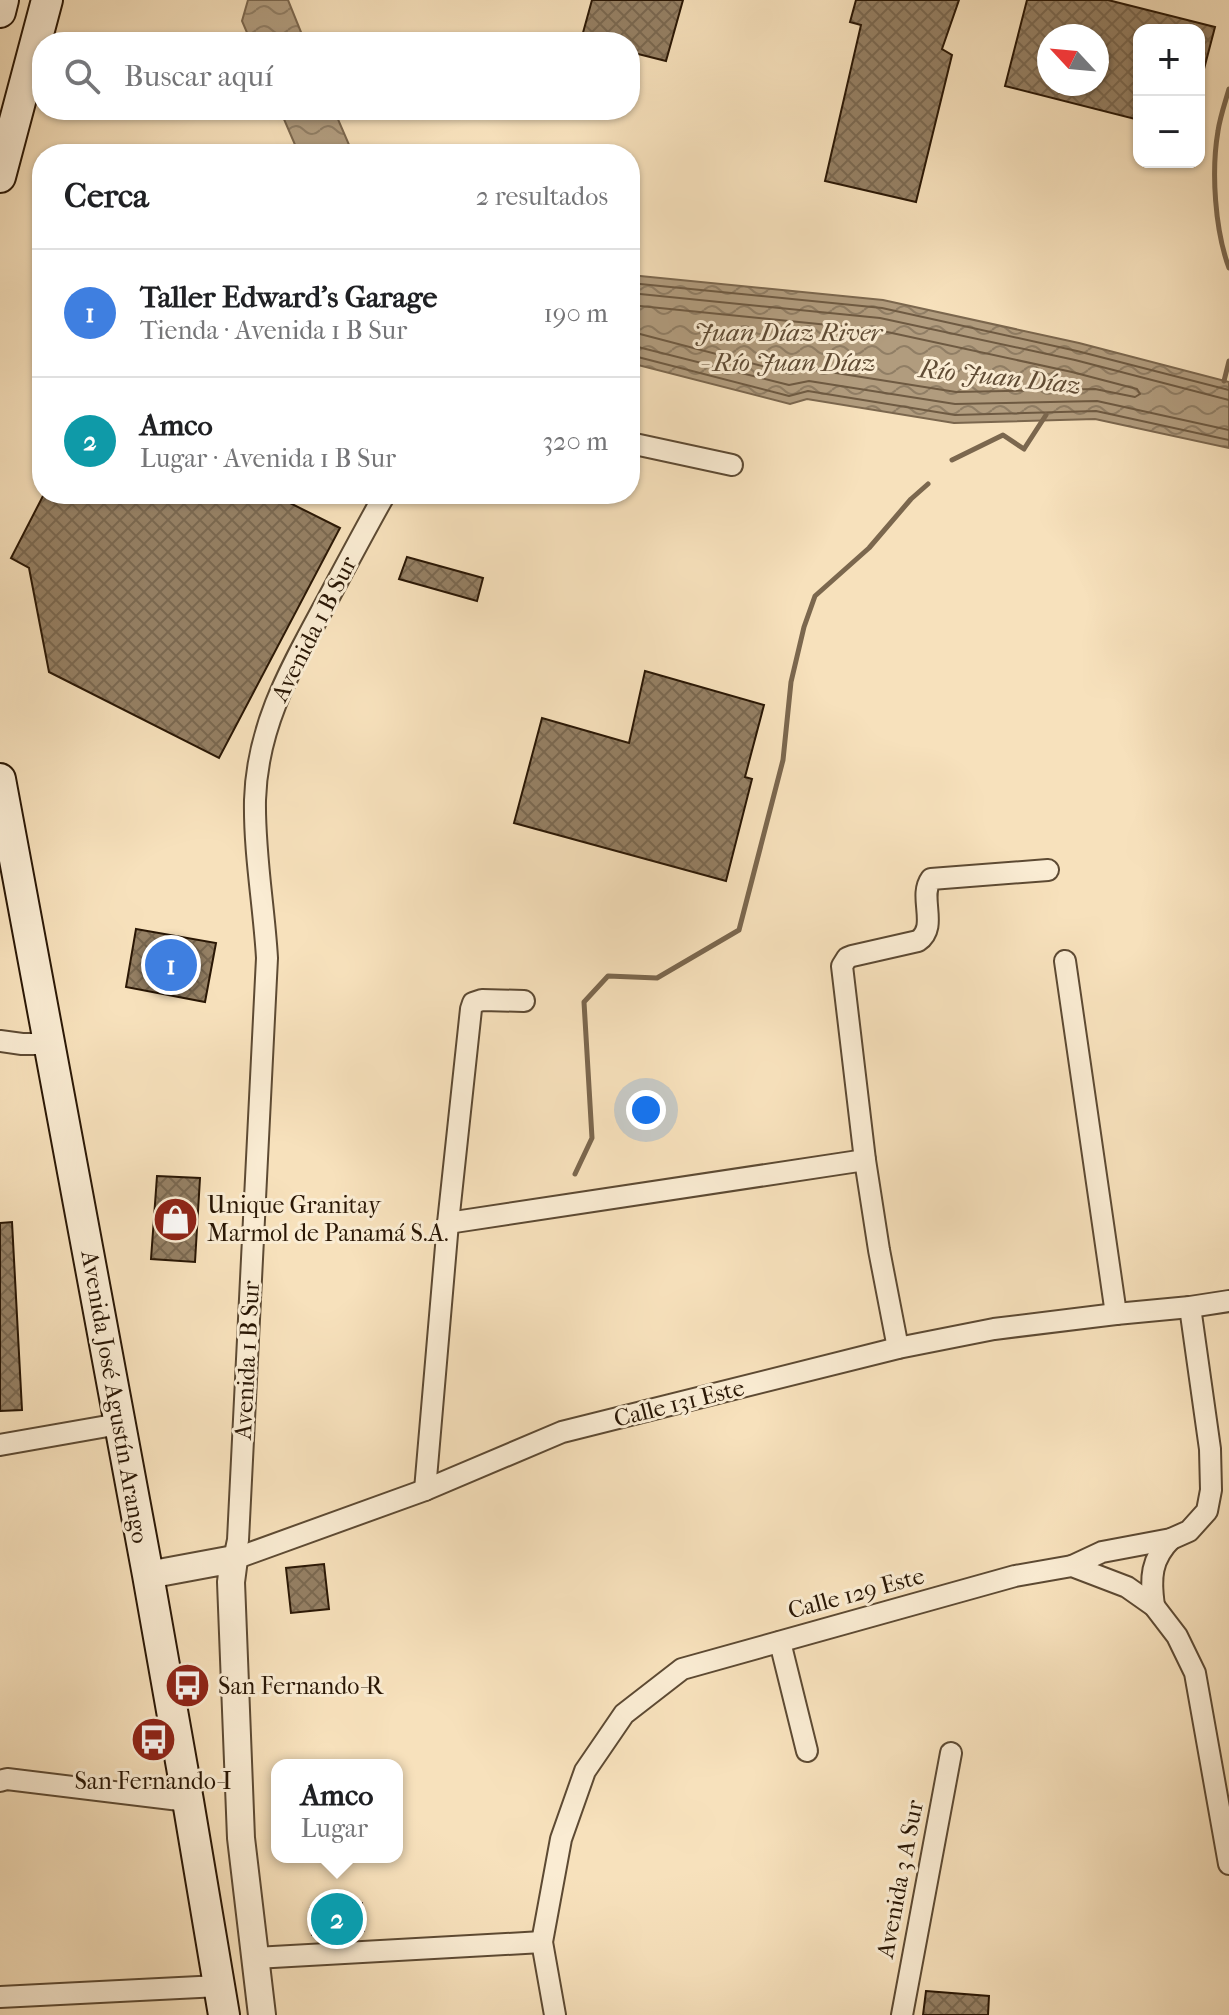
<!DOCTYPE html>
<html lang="es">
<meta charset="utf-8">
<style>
:root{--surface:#fff;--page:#f6f6f6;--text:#202124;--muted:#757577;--line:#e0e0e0;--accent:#7c3aed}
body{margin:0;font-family:"IM FELL French Canon",serif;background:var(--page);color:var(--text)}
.controls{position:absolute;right:24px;top:24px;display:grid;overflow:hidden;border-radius:16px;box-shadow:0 2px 6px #0004}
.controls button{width:72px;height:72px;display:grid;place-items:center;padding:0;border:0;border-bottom:2px solid var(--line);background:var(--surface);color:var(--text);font:40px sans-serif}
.compass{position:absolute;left:1037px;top:24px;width:72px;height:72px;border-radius:50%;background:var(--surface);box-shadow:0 2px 6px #0004;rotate:296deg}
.you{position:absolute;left:646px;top:1110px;width:28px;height:28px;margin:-20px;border:6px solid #fff;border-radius:50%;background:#1a73e8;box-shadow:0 0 0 12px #1a73e833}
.badge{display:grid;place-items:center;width:52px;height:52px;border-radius:50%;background:var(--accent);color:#fff;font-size:26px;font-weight:700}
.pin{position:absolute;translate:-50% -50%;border:4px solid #fff;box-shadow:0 2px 8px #0006}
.popup{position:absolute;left:271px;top:1759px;width:132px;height:104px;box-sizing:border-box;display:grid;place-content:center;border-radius:16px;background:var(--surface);filter:drop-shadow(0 2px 6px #0005);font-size:26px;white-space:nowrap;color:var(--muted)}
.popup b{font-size:30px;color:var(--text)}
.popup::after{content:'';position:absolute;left:50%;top:100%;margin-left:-16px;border:16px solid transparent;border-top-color:var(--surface)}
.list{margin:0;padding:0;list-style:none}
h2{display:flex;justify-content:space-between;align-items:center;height:104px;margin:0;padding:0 32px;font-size:34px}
h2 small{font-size:26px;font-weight:400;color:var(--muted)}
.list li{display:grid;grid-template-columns:52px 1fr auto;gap:24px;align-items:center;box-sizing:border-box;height:128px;padding:0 32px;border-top:2px solid var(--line)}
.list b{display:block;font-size:30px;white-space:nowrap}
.list p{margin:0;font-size:26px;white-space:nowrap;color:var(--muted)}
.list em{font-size:26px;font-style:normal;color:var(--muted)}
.icon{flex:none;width:44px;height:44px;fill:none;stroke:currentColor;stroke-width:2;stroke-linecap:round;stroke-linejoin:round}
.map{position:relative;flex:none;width:1229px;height:2015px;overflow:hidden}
.search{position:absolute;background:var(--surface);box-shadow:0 2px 6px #0004;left:32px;top:32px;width:608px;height:88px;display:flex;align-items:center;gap:20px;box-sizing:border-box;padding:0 28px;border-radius:32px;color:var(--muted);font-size:30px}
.panel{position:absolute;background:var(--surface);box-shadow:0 2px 6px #0004;left:32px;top:144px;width:608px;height:360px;border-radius:32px}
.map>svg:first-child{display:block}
.water{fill:url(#water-waves);stroke:#7b674e;stroke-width:2}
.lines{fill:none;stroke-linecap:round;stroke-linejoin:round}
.shore{stroke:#6e5a42;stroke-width:2}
.stream{stroke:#7b674e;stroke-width:5}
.building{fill:url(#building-cross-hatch);stroke:#2a1705;stroke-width:2;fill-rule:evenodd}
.minor-casing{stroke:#5d4a33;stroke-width:24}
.tertiary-casing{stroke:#5d4a33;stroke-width:30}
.secondary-casing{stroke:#2a1705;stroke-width:34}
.minor{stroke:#faecd3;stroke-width:20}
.tertiary{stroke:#faecd3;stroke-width:26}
.secondary{stroke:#faecd3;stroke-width:30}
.labels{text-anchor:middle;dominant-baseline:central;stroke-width:6;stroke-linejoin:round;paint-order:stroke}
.street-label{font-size:24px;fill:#2a1705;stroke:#faecd3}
.poi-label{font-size:24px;fill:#2a1705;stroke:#faecd3;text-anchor:start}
.water-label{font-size:26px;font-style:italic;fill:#604c35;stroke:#faecd3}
</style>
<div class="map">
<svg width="1229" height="2015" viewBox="0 0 1229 2015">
<defs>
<pattern id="water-waves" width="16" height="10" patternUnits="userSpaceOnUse" patternTransform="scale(2)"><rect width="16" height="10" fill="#b19c7e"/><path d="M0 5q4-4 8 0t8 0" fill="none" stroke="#907e65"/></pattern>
<pattern id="building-cross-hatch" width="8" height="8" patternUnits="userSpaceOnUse" patternTransform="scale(2)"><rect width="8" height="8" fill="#958064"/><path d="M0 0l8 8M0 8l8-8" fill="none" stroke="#7a6850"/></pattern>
</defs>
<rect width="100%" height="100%" fill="#f7e1bc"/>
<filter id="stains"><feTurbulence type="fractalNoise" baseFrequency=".0025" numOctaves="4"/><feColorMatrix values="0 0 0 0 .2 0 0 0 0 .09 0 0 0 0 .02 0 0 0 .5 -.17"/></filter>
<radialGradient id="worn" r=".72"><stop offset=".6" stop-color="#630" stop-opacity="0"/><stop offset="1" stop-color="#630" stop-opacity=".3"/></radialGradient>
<!-- water -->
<g class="water">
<polygon points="248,0 288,0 305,42 251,42 242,21"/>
<polygon points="280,110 334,110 353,154 299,154"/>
<polygon points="630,275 883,300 1079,343 1229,382 1229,448 1095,419 954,423 807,399 790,404 630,363"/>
</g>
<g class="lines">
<!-- shore -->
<g class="shore">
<polyline points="630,283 882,308 1077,351 1229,390"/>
<polyline points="630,293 880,318 1075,360 1229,400"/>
<polyline points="630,305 878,330 1072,372 1137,389 1140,394 1135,397 1095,389 956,392 811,369 789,373 640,334 630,333"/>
<polyline points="630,345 789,385 809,381 955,404 1097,401 1229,430"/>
<polyline points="630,355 789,396 808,391 955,415 1096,411 1229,440"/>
</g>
<!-- stream -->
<g class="stream">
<path d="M1229,89C1225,103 1220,117 1218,131C1211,172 1215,230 1229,268"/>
<polyline points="1224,381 1229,361"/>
<polyline points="952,460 1003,435 1024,449 1046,415"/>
<polyline points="575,1174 592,1138 584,1002 608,976 657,978 739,930 783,760 791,682 804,627 815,596 869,548 911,499 928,484"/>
</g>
</g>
<!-- building -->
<g class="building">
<polygon points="592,0 683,0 666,61 630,52 630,42 590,42 581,40"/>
<polygon points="856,0 959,0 942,49 952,55 916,202 825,181 861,25 850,22"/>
<path d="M1027,0H1108L1215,27L1204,69H1199V30H1139V120L1005,86ZM1049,36H1097V84H1049Z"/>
<polygon points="44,494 272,494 340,528 219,758 49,672 29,568 11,558"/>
<polygon points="407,557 483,578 477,601 399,579"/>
<polygon points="645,671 764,705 745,777 752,779 726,881 514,823 542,718 629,743"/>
<polygon points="136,929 216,943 205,1002 126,987"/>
<polygon points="157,1176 200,1178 195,1262 151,1259"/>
<polygon points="12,1222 22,1410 0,1411 0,1223"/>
<polygon points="324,1564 329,1609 291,1613 286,1568"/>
<polygon points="362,1903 364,1931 312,1935 310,1908"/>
<polygon points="926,1991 989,1996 988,2015 923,2015"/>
</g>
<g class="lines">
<defs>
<g id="minor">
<polyline points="630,443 732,465"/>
<polyline points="1065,961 1116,1314"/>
<polyline points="0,1041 22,1044 50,1044"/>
<polyline points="448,1223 865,1160"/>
<path d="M898,1348L879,1250L865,1160L842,966L847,958L852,956L918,941C939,927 918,897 931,879L1048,870"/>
<polyline points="0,1445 119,1424"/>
<polyline points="425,1490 448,1223 471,1009 473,1003 482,1000 524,1001"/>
<path d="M234,1559L238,1540L267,958C264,906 254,853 255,800C257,729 288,673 321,612C342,573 363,533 385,494"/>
<polyline points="234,1559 425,1490 562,1432 898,1348 994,1329 1116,1314 1190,1307 1229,1301"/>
<polyline points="1072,1566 1102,1552 1171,1539 1189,1531 1207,1511 1211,1490 1210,1449 1190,1307"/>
<path d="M1154,1606C1150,1578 1151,1559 1171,1539"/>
<polyline points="780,1642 807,1751"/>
<polyline points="0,1781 7,1779 188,1801"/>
<polyline points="255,1958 542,1942"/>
<polyline points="0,1997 219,1986"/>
<polyline points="555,2015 542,1942 561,1839 585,1771 624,1714 682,1669 1015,1576 1072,1566 1127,1587 1154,1606 1177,1636 1195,1673 1229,1864"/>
<polyline points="902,2015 951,1753"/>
</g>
<polyline id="tertiary" points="148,1575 234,1559 231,1582 241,1838 262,2015"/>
<g id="secondary">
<polyline points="0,12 3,0"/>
<polyline points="0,177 47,0"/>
<polyline points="0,779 148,1575 188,1801 224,2015"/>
</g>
</defs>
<!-- minor casing -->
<use href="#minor" class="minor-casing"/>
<!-- tertiary casing -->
<use href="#tertiary" class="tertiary-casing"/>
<!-- secondary casing -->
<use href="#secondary" class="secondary-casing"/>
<!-- minor -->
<use href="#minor" class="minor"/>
<!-- tertiary -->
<use href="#tertiary" class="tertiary"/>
<!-- secondary -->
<use href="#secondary" class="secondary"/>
</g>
<!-- icons -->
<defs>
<symbol id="shop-disc" viewBox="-11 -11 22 22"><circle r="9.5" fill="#8f2418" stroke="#faecd3"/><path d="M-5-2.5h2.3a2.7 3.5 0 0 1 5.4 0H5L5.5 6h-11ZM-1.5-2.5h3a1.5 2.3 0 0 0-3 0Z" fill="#fff"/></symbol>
<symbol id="bus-disc" viewBox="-11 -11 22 22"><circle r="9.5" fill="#8f2418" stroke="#faecd3"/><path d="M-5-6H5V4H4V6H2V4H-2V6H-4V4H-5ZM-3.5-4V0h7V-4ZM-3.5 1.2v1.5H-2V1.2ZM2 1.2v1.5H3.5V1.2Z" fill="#fff"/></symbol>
</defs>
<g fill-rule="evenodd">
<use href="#shop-disc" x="150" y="1194" width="51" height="51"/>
<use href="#bus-disc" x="162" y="1660" width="51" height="51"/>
<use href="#bus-disc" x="128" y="1714" width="51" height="51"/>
</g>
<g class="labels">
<!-- street labels -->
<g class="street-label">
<text transform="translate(314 629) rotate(-63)">Avenida 1 B Sur</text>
<text transform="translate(247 1360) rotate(-87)">Avenida 1 B Sur</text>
<text transform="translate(115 1397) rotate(80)">Avenida José Agustín Arango</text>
<text transform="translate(679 1403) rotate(-14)">Calle 131 Este</text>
<text transform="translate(856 1593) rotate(-15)">Calle 129 Este</text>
<text transform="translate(900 1879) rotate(-79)">Avenida 3 A Sur</text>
</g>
<!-- poi labels -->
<g class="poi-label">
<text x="207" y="1205">Unique Granitay<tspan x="207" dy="28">Marmol de Panamá S.A.</tspan></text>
<text x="218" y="1686">San Fernando-R</text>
<text x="153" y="1781" text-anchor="middle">San Fernando-I</text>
</g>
<!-- water labels -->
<g class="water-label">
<text x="788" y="332">Juan Díaz River<tspan x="788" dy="30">- Río Juan Díaz</tspan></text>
<text transform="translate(1000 377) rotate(6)">Río Juan Díaz</text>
</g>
</g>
<rect width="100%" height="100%" filter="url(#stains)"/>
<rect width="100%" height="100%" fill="url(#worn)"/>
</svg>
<div class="controls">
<button>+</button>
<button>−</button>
</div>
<svg class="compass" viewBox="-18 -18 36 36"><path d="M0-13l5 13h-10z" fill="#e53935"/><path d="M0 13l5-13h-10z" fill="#757577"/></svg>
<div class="you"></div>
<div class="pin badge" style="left:171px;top:965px;background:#3f7fe0">1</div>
<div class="pin badge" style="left:337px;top:1919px;background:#0f9aa8">2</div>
<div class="popup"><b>Amco</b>Lugar</div>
<div class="search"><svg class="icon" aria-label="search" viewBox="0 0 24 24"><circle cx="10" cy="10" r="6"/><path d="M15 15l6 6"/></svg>Buscar aquí</div>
<section class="panel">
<h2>Cerca<small>2 resultados</small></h2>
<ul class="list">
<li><span class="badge" style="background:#3f7fe0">1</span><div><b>Taller Edward's Garage</b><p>Tienda · Avenida 1 B Sur</p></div><em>190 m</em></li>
<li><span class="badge" style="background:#0f9aa8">2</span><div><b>Amco</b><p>Lugar · Avenida 1 B Sur</p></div><em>320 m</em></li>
</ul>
</section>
</div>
